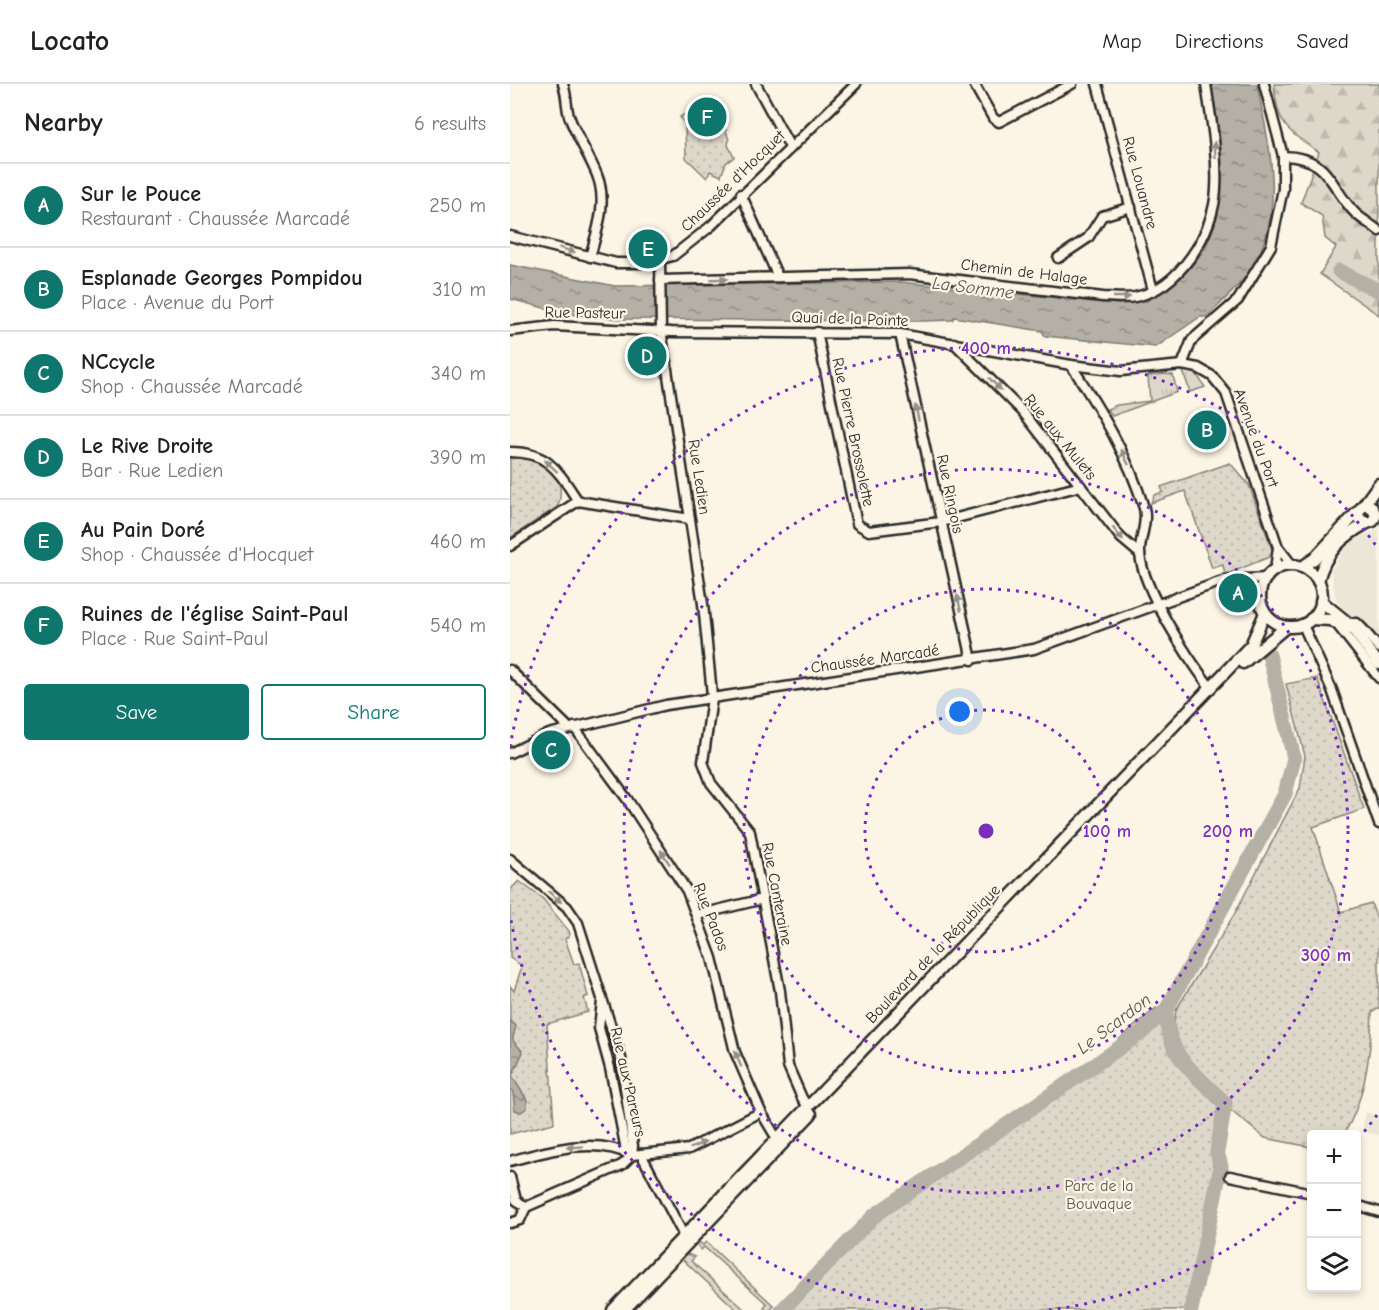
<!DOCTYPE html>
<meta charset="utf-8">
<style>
:root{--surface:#fff;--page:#f2f2f2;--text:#202124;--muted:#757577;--line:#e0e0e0;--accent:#0f766e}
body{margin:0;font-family:"Comic Neue",sans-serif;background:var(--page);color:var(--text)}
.controls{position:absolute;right:18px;bottom:18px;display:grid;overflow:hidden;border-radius:6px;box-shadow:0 3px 9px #0003}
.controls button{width:54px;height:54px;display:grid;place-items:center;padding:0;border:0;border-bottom:2px solid var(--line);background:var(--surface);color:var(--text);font:30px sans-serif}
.you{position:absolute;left:450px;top:628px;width:21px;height:21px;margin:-15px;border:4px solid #fff;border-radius:50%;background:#1a73e8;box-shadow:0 0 0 9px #1a73e833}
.badge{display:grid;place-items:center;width:39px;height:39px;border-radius:50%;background:var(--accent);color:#fff;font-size:20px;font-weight:700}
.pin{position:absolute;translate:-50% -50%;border:3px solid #fff;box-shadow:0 2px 6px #0006}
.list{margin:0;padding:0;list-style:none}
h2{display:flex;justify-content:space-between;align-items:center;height:78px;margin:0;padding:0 24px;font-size:26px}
h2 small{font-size:20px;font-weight:400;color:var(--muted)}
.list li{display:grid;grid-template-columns:39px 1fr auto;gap:18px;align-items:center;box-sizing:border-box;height:84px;padding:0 24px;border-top:2px solid var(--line)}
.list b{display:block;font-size:22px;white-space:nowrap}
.list p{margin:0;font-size:20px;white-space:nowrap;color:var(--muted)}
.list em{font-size:20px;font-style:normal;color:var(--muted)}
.actions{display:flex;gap:12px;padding:18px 24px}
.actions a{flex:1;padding:14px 0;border:2px solid var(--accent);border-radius:6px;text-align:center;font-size:21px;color:var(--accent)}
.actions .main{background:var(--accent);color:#fff}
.icon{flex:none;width:33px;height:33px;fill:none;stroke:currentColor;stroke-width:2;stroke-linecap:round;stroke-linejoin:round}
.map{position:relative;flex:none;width:869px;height:1226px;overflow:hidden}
header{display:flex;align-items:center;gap:36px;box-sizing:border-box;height:84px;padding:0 30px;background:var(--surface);border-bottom:2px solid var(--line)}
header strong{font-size:28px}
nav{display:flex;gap:33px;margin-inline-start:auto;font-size:21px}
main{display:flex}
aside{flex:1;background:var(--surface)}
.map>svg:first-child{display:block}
.built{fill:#ece6d7}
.grass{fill:url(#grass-tufts);stroke:#84827a;stroke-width:1.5}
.forest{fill:url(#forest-firs);stroke:#84827a;stroke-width:1.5}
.park{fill:url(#park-dots);stroke:#84827a;stroke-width:1.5}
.water{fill:url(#water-ripples);stroke:#7d7b74;stroke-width:1.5}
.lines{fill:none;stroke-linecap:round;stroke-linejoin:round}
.river{stroke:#b4b0a5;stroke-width:15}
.minor-casing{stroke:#2b2b2b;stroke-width:13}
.major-casing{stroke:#2b2b2b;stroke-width:15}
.minor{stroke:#fcf5e5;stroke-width:8}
.major{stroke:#fcf5e5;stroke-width:10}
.oneway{fill:#949088}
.ring{fill:none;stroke:#7b2cbf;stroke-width:3;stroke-dasharray:3 6}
.labels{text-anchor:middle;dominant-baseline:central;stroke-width:4.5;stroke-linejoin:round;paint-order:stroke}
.street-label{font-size:16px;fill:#2b2b2b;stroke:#fcf5e5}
.park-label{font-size:16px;fill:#585653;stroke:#fcf5e5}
.water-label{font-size:18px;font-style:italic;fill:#545350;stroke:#fcf5e5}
.centre{fill:#7b2cbf;stroke:#fcf5e5;stroke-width:3}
.ring-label{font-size:18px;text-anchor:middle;font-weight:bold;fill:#7b2cbf;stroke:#fcf5e5;stroke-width:4.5;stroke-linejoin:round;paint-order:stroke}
</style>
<header>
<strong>Locato</strong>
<nav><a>Map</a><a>Directions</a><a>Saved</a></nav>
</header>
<main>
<aside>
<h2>Nearby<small>6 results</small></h2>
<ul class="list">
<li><span class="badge">A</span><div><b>Sur le Pouce</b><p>Restaurant · Chaussée Marcadé</p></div><em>250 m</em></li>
<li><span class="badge">B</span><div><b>Esplanade Georges Pompidou</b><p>Place · Avenue du Port</p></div><em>310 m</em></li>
<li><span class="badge">C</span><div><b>NCcycle</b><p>Shop · Chaussée Marcadé</p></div><em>340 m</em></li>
<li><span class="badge">D</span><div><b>Le Rive Droite</b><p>Bar · Rue Ledien</p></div><em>390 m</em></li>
<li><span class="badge">E</span><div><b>Au Pain Doré</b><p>Shop · Chaussée d'Hocquet</p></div><em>460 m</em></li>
<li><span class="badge">F</span><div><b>Ruines de l'église Saint-Paul</b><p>Place · Rue Saint-Paul</p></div><em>540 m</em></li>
</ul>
<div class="actions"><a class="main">Save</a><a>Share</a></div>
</aside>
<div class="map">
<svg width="869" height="1226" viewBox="0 0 869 1226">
<defs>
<pattern id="grass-tufts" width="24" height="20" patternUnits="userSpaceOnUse" patternTransform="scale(1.5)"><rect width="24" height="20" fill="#ded8ca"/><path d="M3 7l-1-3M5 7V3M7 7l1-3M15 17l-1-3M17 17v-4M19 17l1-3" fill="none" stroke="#bfbaae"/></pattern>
<pattern id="forest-firs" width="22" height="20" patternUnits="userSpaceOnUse" patternTransform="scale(1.5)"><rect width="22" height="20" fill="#ded8ca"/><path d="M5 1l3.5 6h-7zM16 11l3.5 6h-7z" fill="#bfbaae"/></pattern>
<pattern id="park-dots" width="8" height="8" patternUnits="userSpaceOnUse" patternTransform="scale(1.5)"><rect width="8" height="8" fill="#ded8ca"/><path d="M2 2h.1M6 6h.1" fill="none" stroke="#bfbaae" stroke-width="1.8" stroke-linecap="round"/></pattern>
<pattern id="water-ripples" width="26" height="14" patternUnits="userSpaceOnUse" patternTransform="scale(1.5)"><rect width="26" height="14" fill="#b4b0a5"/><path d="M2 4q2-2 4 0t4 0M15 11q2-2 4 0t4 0" fill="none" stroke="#938f87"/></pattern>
</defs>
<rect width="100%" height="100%" fill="#fcf5e5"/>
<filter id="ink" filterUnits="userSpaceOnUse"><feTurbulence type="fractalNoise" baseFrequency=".0167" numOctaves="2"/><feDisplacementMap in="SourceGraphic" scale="12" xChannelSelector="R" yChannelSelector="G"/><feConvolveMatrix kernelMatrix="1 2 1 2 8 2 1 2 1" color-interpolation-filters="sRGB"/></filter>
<g filter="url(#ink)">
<!-- built -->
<g class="built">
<polygon points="869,445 869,567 826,516 821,487 838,458"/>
<polygon points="856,1028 869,1032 869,1051 852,1048"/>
</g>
<!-- grass -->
<g class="grass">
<polygon points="673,287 685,288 695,303 680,308"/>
<polygon points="654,290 663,291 667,308 602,332 597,325 607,321 640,317 638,292"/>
<polygon points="189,1158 193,1161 196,1158 264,1222 260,1226 256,1226 254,1224 257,1220 194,1163 191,1166 188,1162"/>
<polygon points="177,1170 185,1173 181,1177 235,1226 227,1226 172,1175"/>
</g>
<!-- forest -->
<path class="forest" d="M764,0H869V231L810,190L826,163L815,154L812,132L791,119L809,68C777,47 767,41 764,0Z"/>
<!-- park -->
<g class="park">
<polygon points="202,14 208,21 219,56 218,61 224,73 216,79 211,92 200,87 197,94 176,74 175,40 170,33"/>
<path d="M15,373C21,375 29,375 35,378C49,386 54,410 47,423L0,454V374Z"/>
<polygon points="720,379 739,401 764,471 715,491 713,481 702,484 675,407 641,419 644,411 653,408 651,403"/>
<path d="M807,594L854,725L803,743L831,828L861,819L869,841V924L862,928C861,968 855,1016 834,1050H802L801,1063L755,1054L720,1026L710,1006L674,970L663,945L666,926L724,831L790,704L795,672L776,600Z"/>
<polygon points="9,797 33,815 59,847 60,851 55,855 64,880 69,879 78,912 74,914 78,928 37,940 44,1039 0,1050 0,902 4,907 12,882 0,874 0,806"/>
<polygon points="646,924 660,969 711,1026 702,1067 703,1082 714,1086 686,1226 266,1226 309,1179 365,1125 600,963"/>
</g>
<!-- water -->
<g class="water">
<path d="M701,0H747C759,61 776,123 744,181C732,201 712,217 697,233H690L646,263L535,252L532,247L444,233L442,236L415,237L111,235L57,230L0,215V181L105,202L390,198L607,220C636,218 650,212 672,192C728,142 710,65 701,0Z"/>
<path d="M0,937L6,942C1,961 1,953 13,968L2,992L17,1016V1024L11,1028L5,1026L3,1008L0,1004Z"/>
</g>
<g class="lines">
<!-- river -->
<g class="river">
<polyline points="829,187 869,207"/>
<path d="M656,926C657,973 684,989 715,1019L707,1068L711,1082L681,1226"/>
<polyline points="272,1226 365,1131 631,949 656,926 775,710 784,674 759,571"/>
</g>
<defs>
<g id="minor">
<path d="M53,0C57,11 56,22 59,32C66,52 79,71 87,91C98,118 87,147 80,173"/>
<polyline points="246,0 280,63"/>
<polyline points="464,0 483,34 489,38 562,0"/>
<polyline points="587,0 643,206"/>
<path d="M773,72C821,73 819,103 846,130C853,136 862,141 869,147"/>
<polyline points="231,110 268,193"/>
<polyline points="0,152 106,179 136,179 163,172 201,142 346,0"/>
<polyline points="548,174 578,154 592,132 621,123"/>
<polyline points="150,178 151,246 193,520 201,600 202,614 193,678 201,699 240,748 270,907 278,982 292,1014 298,1023"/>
<path d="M150,196L399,190L593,213C603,213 615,215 625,213C670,204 704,148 706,105C708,70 701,35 696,0"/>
<polyline points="0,247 44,242 161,248 390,250 561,281 611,287 672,281 688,284 702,292 716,309 768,463 782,481"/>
<polyline points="307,248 347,440 359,447 431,438 571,402"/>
<polyline points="390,250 462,576"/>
<polyline points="444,259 513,328 611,454 630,470"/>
<path d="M561,281C591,327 618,371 634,424C638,439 629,455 630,470C633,506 678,574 700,603"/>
<polyline points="672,281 682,256 728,216 761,162 773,105 773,72 754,0"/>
<path d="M0,368C39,368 48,387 68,417"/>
<polyline points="68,417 180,435"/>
<polyline points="0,462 68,417"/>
<polyline points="765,486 768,463"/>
<polyline points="731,496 751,511"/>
<polyline points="825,538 869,594"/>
<polyline points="838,539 847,539 852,544 869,564"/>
<polyline points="793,541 822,606 869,740"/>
<polyline points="0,586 59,644"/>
<polyline points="64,643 117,715 177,807 202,874 225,968 251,1028 267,1055"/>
<polyline points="0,669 39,650 156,621 524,565 715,496 757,494"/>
<polyline points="0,775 57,823 68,839 111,974 123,1062 122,1071"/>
<polyline points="187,831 253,815"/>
<polyline points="92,917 89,944 100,984 115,1061 122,1071"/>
<polyline points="131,1070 174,1152"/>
<polyline points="122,1071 179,1065 251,1028"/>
<path d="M0,1077C38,1067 84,1052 121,1071"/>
<polyline points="720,1092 802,1109"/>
<polyline points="0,1093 6,1116 16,1123"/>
<polyline points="846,1121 869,1128"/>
<polyline points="16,1123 112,1081 122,1071"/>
<polyline points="0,1139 10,1136 16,1123"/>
</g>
<g id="major">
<polyline points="853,422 869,400"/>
<circle cx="781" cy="512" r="31"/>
<polyline points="792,483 804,475 853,422 861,422 866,431 863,437 857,439 849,434 848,428"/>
<path d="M808,497C815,468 832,453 857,439"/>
<polyline points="811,517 838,539 869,580"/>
<polyline points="801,535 820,536 838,545"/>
<polyline points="733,579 776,543"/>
<polyline points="103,1226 723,580 741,561 755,529"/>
<polyline points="114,1226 301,1030"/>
</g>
</defs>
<!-- minor casing -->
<use href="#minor" class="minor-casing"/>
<!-- major casing -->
<use href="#major" class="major-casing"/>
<!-- minor -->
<use href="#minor" class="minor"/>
<!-- major -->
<use href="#major" class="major"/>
</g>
<!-- one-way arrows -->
<defs><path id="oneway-solid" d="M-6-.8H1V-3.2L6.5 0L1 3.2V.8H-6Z" transform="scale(1.5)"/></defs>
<g class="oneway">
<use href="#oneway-solid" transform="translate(705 66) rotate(-94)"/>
<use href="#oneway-solid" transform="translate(57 166) rotate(17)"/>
<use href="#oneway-solid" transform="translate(209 195) rotate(-2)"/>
<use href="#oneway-solid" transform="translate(612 213)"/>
<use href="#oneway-solid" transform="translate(485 300) rotate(45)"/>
<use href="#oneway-solid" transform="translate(407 329) rotate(-102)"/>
<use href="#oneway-solid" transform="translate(615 373) rotate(-115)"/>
<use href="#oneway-solid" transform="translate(41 382) rotate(-137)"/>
<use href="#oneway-solid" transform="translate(608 450) rotate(52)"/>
<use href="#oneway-solid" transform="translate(449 519) rotate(-103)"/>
<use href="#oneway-solid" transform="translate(155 773) rotate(-123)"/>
<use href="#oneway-solid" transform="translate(45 813) rotate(40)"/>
<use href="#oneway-solid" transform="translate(228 975) rotate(-112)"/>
<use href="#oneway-solid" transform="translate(188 1061) rotate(-23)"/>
<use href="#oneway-solid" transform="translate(65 1063) rotate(176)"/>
</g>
</g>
<!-- distance rings -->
<g class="ring">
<circle cx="476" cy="747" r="121"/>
<circle cx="476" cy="747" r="242"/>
<circle cx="476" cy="747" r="362"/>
<path d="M867 1031A483 483 0 0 1 849 1054M799 1106A483 483 0 0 1 539 1226M413 1226A483 483 0 0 1 0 831M0 663A483 483 0 0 1 867 463"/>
</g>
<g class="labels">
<!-- street labels -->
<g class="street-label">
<text transform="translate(223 97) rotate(-44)">Chaussée d'Hocquet</text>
<text transform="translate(630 99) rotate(75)">Rue Louandre</text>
<text transform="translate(514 188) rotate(7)">Chemin de Halage</text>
<text transform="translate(75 229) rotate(1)">Rue Pasteur</text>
<text transform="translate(340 235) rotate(2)">Quai de la Pointe</text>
<text transform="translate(343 348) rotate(78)">Rue Pierre Brossolette</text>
<text transform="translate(550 353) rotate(51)">Rue aux Mulets</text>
<text transform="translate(746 354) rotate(70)">Avenue du Port</text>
<text transform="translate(189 393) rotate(81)">Rue Ledien</text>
<text transform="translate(440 410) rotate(78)">Rue Ringois</text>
<text transform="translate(365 575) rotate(-8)">Chaussée Marcadé</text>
<text transform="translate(267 810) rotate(79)">Rue Canteraine</text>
<text transform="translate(201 833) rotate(69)">Rue Pados</text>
<text transform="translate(423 870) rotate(-46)">Boulevard de la République</text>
<text transform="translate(118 998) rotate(77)">Rue aux Pareurs</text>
</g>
<!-- park labels -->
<g class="park-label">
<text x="589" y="1102">Parc de la<tspan x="589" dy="18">Bouvaque</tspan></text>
</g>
<!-- water labels -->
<g class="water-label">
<text transform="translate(463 204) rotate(7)">La Somme</text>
<text transform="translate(604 940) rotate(-37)">Le Scardon</text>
</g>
</g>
<circle cx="476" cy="747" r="9" class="centre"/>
<g class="ring-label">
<text x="476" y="270">400 m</text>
<text x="597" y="753">100 m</text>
<text x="718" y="753">200 m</text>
<text x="816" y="877">300 m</text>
</g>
</svg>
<div class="controls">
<button>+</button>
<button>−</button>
<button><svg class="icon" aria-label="layers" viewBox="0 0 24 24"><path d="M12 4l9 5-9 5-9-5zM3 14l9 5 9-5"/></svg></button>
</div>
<div class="you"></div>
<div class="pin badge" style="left:728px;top:509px">A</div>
<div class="pin badge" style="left:697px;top:346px">B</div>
<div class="pin badge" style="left:41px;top:666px">C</div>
<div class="pin badge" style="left:137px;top:272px">D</div>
<div class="pin badge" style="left:138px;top:165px">E</div>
<div class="pin badge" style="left:197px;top:33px">F</div>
</div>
</main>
